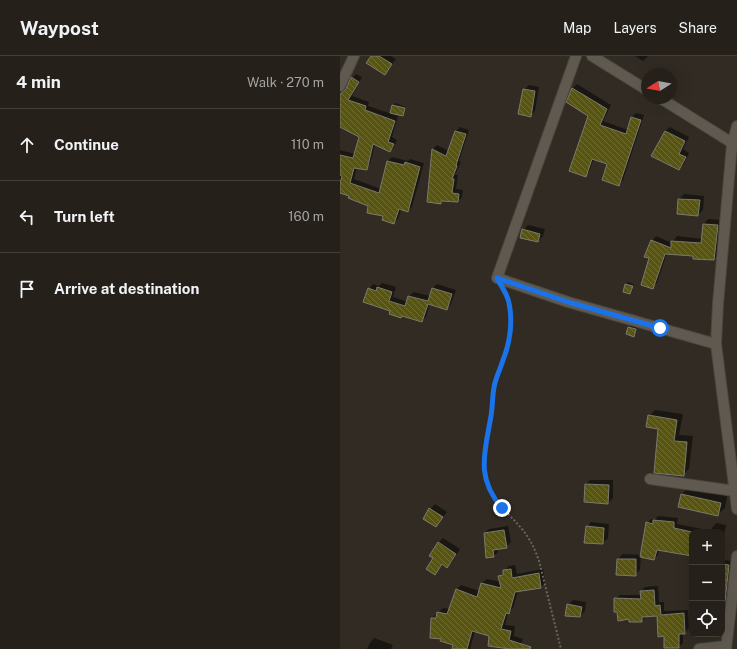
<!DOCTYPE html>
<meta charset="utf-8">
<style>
:root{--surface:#25201a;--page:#2d2823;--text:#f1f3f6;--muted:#a3a3a2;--line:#423e39}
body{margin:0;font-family:"Public Sans",sans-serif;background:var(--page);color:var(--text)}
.controls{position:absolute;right:12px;bottom:12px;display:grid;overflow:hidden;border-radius:8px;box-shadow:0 4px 16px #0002}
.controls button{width:36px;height:36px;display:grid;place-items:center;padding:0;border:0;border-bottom:1px solid var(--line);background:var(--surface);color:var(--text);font:20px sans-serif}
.compass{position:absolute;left:301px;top:12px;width:36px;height:36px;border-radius:50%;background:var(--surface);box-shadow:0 4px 16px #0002;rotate:259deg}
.stop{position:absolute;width:12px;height:12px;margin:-9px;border:3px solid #1a73e8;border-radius:50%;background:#fff}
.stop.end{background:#1a73e8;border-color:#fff;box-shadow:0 1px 4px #0008}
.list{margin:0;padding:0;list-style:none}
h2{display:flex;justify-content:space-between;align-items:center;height:52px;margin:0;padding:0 16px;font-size:17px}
h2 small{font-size:13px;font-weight:400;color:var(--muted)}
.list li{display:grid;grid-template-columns:26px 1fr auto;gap:12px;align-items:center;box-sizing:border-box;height:72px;padding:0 16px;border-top:1px solid var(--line)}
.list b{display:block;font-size:15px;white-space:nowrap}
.list em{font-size:13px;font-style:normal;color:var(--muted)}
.icon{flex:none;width:22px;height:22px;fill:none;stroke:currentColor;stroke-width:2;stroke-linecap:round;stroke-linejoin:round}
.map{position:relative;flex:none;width:397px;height:593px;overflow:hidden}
header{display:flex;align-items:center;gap:24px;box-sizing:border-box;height:56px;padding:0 20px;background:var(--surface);border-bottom:1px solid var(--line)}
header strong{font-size:19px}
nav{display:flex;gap:22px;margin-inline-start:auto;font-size:14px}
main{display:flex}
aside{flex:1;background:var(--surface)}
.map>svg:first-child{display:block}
.shadow{fill:#0007}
.building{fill:url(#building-back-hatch);stroke:#7a7a6e}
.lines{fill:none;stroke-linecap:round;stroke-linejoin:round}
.minor-casing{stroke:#4a463e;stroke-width:12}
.path{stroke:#6a655e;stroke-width:2;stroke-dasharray:2 2;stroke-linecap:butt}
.minor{stroke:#605950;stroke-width:10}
.route{stroke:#1a73e8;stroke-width:5}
</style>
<header>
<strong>Waypost</strong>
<nav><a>Map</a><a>Layers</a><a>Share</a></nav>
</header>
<main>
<aside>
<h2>4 min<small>Walk · 270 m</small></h2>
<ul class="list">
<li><svg class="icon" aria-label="ahead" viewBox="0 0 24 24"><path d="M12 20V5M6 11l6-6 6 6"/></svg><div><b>Continue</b></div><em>110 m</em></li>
<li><svg class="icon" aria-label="left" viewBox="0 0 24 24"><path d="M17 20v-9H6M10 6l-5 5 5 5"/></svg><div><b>Turn left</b></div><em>160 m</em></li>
<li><svg class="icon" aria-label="arrive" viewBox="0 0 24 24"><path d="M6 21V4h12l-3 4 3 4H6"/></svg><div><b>Arrive at destination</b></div></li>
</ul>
</aside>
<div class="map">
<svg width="397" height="593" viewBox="0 0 397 593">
<defs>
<pattern id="building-back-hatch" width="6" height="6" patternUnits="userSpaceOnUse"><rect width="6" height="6" fill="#585512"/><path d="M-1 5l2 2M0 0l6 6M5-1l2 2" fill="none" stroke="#706d34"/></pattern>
</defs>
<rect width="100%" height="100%" fill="#312b23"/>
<!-- shadow -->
<g class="shadow">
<polygon points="33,0 51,0 56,3 44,18"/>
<polygon points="295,0 308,0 303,5"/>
<polygon points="16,18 22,21 12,40 29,46 28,50 58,60 52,81 57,84 54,91 50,95 35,88 30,108 26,113 17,111 14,123 41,133 48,105 52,101 68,105 70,103 84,107 72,151 68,155 61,153 58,163 54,167 29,149 11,139 0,136 0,94 15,98 20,80 0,70 0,31 2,32 7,32 12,22"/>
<polygon points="237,28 271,49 263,65 288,74 292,61 296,57 304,59 283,124 279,129 268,107 254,102 249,116 245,120 249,59 228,46 233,32"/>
<polygon points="189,29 199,31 195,55 190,60 184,34"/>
<polygon points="55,47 66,51 64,57 62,59 53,50"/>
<polygon points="120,71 129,74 119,105 121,106 115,119 118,119 116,133 123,134 122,141 118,145 104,144 101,147 88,145 93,93 97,89 109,95 116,75"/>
<polygon points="330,71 349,81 343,93 349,97 343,109 339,113 325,75"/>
<polygon points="344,138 364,140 363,154 358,159 338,157 339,143"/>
<polygon points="368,163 382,164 378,199 374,203 355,199 327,197 317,227 312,232 310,202 312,185 316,180 332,187 337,180 363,183 364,168"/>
<polygon points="188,169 205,173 203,180 198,185 183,174"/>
<polygon points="288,226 294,228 292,235 290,237 284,236 286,228"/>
<polygon points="42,227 56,231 53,241 68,246 69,240 74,236 90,240 93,232 97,228 116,234 111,248 107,253 90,247 86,261 82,265 62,260 61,261 51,254 29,233 33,228 39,230"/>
<polygon points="291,269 297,271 293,280 287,277"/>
<polygon points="315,354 343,358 339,379 353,380 349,413 343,419 320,372 309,360"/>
<polygon points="250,424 273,424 273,442 268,447 246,428"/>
<polygon points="349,431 387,440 385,452 377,459 342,438"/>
<polygon points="95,448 107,456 96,470 90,453"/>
<polygon points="318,460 338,462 337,468 372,475 372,472 376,467 386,469 382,488 382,476 352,476 352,531 349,531 351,499 319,494 318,499 314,503 301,500 300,514 295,519 278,503 283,498 301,499 307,467 311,463 315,464"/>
<polygon points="251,466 269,468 268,482 263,487 247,471"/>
<polygon points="168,470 171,486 166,491 158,492 158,496 154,500 145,477 149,473"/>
<polygon points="103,482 120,493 112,506 107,510 103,508 95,518 94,502 98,487"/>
<polygon points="382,504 393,505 387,554 382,558"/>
<polygon points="175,509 177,518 203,513 205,527 201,531 178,535 173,552 168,557 165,569 175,570 174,580 183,583 181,589 177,593 173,593 150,580 135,575 130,593 113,593 114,588 102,582 92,562 103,552 110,553 117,533 121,529 140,535 142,527 147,523 161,526 160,520 164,515 169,510"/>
<polygon points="318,530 319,546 324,546 324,555 348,554 349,572 345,577 343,577 343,587 339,591 325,591 325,579 318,559 306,560 302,565 290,562 275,543 280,539 302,539 301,535 305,531"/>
<polygon points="233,544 246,546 245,555 240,560 228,549"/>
<polygon points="34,582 53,589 51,593 27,593 30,587"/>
</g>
<!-- building -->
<g class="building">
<polygon points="31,0 39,0 52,8 45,19 26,7"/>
<polygon points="11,21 19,26 8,44 26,50 25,54 55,65 48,86 54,88 50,96 33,88 27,114 14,112 10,127 39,137 47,105 64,109 65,106 80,111 68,156 59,153 54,168 42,164 43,160 27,157 28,150 8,142 9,140 0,137 0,127 2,120 0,119 0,99 13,102 19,81 0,71 0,38 6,33"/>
<polygon points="232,32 267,53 260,69 286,78 291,61 301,64 279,130 262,124 267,108 252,103 246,121 229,115 248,60 226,46"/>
<polygon points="183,33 195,35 191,61 178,58"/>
<polygon points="52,49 65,52 63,60 50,57"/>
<polygon points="115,75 126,78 116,109 117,110 112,123 114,123 112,137 119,138 118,146 101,145 101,148 87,146 92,93 106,100"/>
<polygon points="325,75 345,85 339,98 346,101 339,114 311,100"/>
<polygon points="338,143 360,144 358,160 337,158"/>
<polygon points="363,168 378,169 374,204 353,203 353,200 325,198 313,233 301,229 309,202 304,201 311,184 331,192 331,185 361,187"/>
<polygon points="182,173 200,178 198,186 180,182"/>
<polygon points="285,228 293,230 290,238 283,236"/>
<polygon points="37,231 52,236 49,245 65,250 68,240 88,245 92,232 112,238 107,254 88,248 82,266 62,260 61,262 49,258 50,255 23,246 28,232 36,235"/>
<polygon points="288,271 296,273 294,281 286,278"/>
<polygon points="308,359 337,364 334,385 347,386 344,420 314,417 318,373 306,371"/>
<polygon points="245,428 269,429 268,448 244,446"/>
<polygon points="341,438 381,447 378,460 338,451"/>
<polygon points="89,452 103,461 96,471 83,463"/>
<polygon points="313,464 334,466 334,472 352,476 352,500 317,494 314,504 300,501 306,466 313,468"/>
<polygon points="246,470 264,472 263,488 244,487"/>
<polygon points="164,474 167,492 153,494 154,501 146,502 144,477"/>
<polygon points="98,486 116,498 107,512 102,508 95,519 86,513 93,502 89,500"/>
<polygon points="277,503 296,503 296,520 276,519"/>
<polygon points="382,508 389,509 384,555 382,555"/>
<polygon points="171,513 172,522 199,517 201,532 175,536 169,558 166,557 161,573 171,575 169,584 191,591 190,593 170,593 148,590 149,580 132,575 127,593 112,593 113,589 100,585 101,583 90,582 91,562 96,562 97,556 107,558 116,533 137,541 141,527 161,532 158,520 163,519 163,514"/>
<polygon points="314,534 315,550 320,549 321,559 344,557 345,578 339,578 339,592 324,592 324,580 318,581 317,560 302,561 302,566 289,566 289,563 278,565 277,556 274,556 274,542 301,543 300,535"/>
<polygon points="227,548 242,551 240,561 225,560"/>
</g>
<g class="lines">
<defs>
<g id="minor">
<polyline points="236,0 157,222 228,246 376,288"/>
<polyline points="252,0 307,34"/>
<polyline points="0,30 14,0"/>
<polyline points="320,42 397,90"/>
<polyline points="397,70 392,88 378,248 376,288 397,453"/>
<polyline points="310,423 395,435"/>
<polyline points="359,593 386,590"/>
<polyline points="386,593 397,500"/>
</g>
</defs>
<!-- minor casing -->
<use href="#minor" class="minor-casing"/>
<!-- path -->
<path class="path" d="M163,234C165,238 168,241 169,245C174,260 169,288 164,302C162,310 158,317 155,325C152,334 154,343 152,352C149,375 142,395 145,418C149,443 167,455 182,473C190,483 195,493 199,505L221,593"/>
<!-- minor -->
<use href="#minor" class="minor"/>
</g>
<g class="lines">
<!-- route -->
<path class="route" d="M162,452C135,421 145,396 151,360C153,349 152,337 155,327C157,319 161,311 163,304C170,287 173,265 169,247C168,239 161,230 157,222L228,246L320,272"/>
</g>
</svg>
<div class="controls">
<button>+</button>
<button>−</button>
<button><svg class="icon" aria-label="locate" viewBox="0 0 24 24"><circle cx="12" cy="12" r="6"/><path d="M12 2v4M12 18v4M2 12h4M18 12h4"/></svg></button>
</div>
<svg class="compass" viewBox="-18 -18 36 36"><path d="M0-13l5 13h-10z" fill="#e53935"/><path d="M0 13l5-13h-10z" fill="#a3a3a2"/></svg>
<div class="stop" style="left:320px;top:272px"></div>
<div class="stop end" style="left:162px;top:452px"></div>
</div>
</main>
